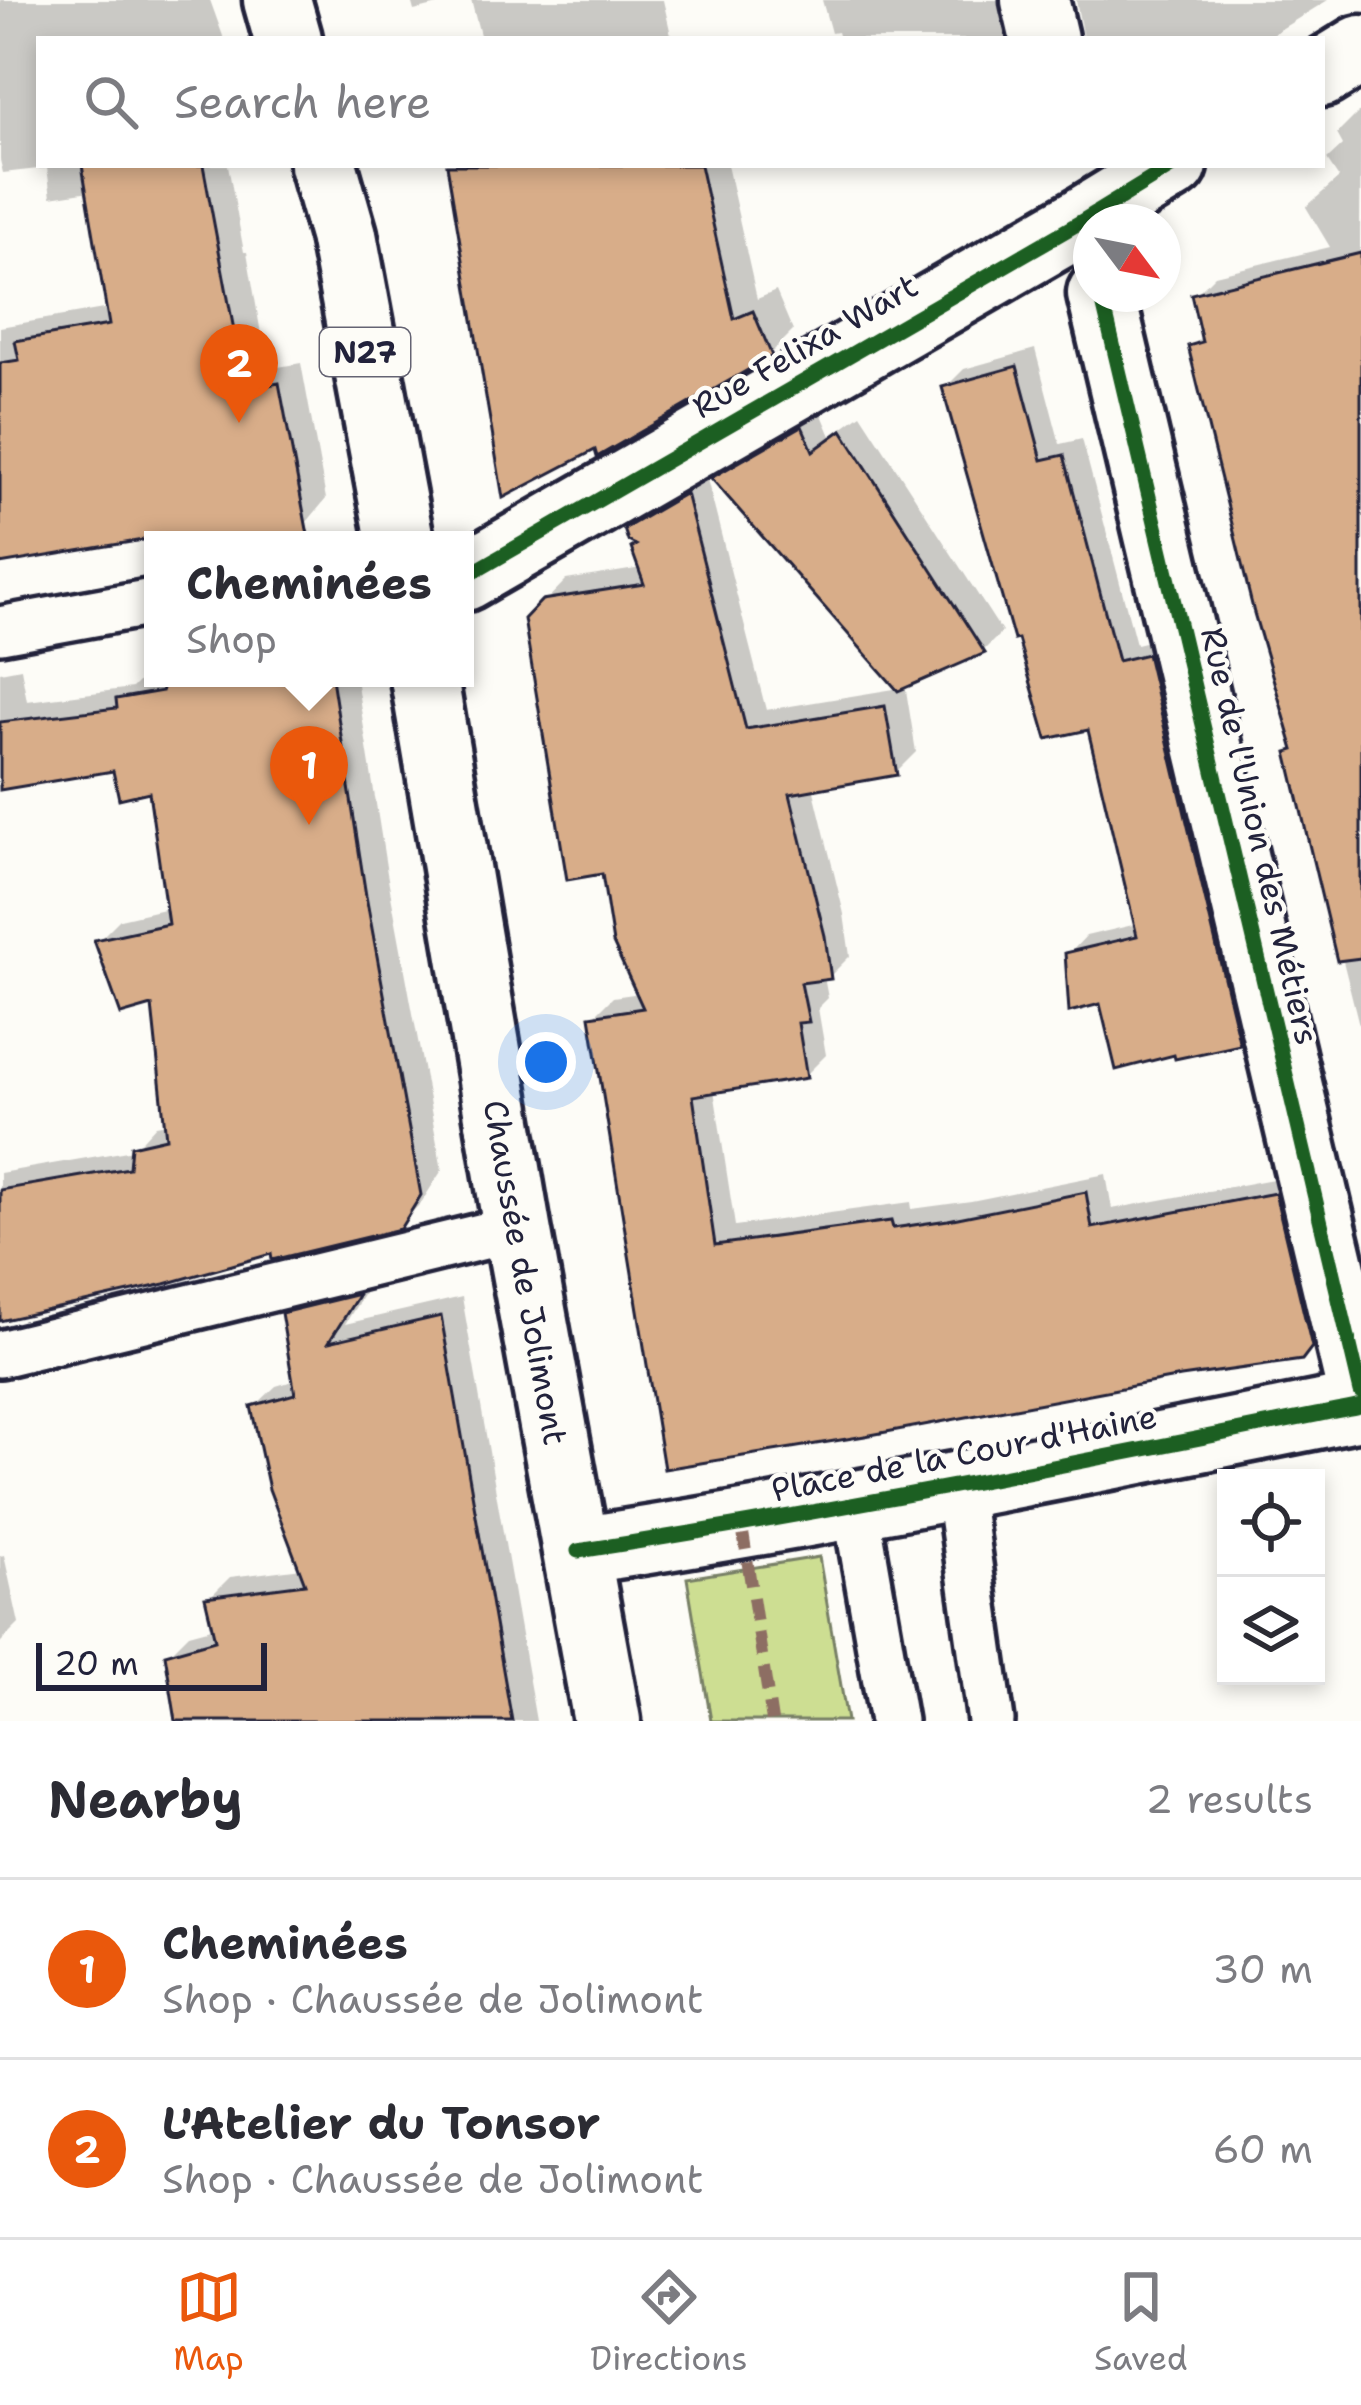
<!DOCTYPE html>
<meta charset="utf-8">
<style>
:root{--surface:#fff;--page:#f2f2f3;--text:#2b2b33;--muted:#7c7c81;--line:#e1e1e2;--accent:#ea580c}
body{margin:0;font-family:"Shantell Sans",sans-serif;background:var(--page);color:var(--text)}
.controls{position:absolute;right:36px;bottom:36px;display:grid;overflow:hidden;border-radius:0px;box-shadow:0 6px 18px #0003}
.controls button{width:108px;height:108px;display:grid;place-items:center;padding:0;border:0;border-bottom:3px solid var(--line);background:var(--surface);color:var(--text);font:60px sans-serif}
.compass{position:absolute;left:1073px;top:204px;width:108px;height:108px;border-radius:50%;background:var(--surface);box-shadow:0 6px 18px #0003;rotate:122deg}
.scale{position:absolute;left:36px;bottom:30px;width:231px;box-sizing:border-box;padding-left:12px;border:6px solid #22223b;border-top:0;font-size:33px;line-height:42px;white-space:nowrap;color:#22223b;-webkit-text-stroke:9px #fdfcf7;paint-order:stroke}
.you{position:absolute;left:546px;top:1062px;width:42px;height:42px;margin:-30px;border:9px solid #fff;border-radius:50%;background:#1a73e8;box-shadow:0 0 0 18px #1a73e833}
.badge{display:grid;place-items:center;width:78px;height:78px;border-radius:50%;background:var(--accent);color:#fff;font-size:39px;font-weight:700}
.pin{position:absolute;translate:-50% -99px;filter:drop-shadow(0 3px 6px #0008)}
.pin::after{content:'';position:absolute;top:63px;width:42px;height:36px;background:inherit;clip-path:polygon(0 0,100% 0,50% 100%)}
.popup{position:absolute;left:144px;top:531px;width:330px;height:156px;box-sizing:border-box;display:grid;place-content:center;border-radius:0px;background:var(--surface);filter:drop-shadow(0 3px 9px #0005);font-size:39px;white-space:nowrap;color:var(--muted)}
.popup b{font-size:45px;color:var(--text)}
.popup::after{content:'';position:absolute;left:50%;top:100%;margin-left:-24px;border:24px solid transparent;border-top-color:var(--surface)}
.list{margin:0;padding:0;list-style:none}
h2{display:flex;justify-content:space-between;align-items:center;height:156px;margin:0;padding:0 48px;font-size:51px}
h2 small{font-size:39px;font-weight:400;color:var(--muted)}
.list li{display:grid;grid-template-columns:78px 1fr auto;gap:36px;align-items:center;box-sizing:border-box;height:180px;padding:0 48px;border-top:3px solid var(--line)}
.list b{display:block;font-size:45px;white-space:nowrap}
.list p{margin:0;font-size:39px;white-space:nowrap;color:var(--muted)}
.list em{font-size:39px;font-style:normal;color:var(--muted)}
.icon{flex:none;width:66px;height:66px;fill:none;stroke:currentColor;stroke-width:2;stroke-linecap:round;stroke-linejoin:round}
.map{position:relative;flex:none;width:1361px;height:1721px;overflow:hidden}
.search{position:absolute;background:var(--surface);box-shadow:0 6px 18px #0003;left:36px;right:36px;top:36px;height:132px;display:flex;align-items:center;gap:30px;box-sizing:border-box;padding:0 42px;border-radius:0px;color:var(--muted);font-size:45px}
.sheet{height:516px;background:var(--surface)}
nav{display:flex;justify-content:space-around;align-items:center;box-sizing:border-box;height:168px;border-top:3px solid var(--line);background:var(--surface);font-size:33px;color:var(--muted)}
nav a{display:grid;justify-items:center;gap:6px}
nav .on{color:var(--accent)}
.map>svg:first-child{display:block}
.green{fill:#cdde92;stroke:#788066;stroke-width:3}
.shadow{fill:#0003}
.building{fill:#d8ad89;stroke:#22223b;stroke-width:3}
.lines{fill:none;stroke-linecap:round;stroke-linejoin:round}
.lane-casing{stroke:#22223b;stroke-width:54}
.street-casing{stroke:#22223b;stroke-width:75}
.secondary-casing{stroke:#22223b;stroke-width:75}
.primary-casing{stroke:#22223b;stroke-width:75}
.lane{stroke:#fdfcf7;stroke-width:45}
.street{stroke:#fdfcf7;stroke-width:66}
.secondary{stroke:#fdfcf7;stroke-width:66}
.primary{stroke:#fdfcf7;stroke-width:66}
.quiet{stroke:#8d6e63;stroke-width:12;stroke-dasharray:24 12;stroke-linecap:butt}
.cycleway-casing{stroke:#fdfcf7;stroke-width:22}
.cycleway{stroke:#1b5e20;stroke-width:15}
.labels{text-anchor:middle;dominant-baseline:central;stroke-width:9;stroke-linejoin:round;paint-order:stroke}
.shield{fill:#fdfcf7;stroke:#646373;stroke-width:3}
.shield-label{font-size:30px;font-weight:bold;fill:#22223b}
.street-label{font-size:33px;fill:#22223b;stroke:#fdfcf7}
</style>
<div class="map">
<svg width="1361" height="1721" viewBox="0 0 1361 1721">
<rect width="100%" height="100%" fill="#fdfcf7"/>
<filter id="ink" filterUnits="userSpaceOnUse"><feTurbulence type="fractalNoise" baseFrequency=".00833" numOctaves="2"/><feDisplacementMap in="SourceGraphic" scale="24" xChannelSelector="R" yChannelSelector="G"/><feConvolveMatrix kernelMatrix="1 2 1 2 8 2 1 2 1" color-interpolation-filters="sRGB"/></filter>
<g filter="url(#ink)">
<!-- green -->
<polygon class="green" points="819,1557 847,1721 711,1721 687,1578"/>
<!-- shadow -->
<g class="shadow">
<polygon points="0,0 210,0 224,39 39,39 39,165 228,165 244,252 247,252 267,369 301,363 326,499 292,540 193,540 0,472 0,327 109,308 90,191 51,197 47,168 3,173 0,160"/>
<polygon points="411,0 458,0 414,11"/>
<polygon points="471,0 663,0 672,39 481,39"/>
<polygon points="822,0 1024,0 1037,39 839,39 837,32 831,33"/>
<polygon points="1076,0 1328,0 1265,39 1083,39"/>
<polygon points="1361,110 1360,238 1361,1033 1291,753 1296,748 1191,347 1204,334 1195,295 1215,275 1330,247 1306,207 1339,178 1327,160 1343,145 1337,134"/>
<polygon points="451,165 727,165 757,299 776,291 793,331 770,354"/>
<polygon points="1035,349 1060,444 1082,439 1136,644 1165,637 1257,1023 1239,1042 1068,955 1086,936 1137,924 1090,726 946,387 964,369"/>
<polygon points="820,410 831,436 861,414 1002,632 984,650 905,684 916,752 896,772 813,787 844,914 850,956 830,976 824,977 828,998 818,1008 826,1055 806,1075 714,1090 735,1226 911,1202 912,1209 971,1201 1106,1174 1112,1209 1295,1175 1322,1335 1301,1357 1181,1374 666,1465 593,1017 613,997 640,993 527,620 566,580 642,568 640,544 627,530 648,509 706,475 766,710 900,688 715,478 733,461"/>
<polygon points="21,668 27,701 132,688 142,678 153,676 356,678 387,873 442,1170 421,1203 398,1226 274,1250 0,1318 0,1173 133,1150 156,1125 167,1123 154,1002 98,941 120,919 168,908 151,788 115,767 0,787 0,672"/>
<polygon points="375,1276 345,1324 462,1297 536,1721 181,1721 168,1655 189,1634 215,1627 209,1598 230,1577 302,1568 254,1407 276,1386 296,1380 284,1314 306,1293"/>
<polygon points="4,1555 19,1624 0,1643 0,1556"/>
</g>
<!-- building -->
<g class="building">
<polygon points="82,165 203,165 245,389 279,383 309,540 143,540 0,564 0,363 19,360 15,341 109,325"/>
<polygon points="447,165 700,165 734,319 753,311 772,356 597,457 595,450 503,498"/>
<polygon points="1361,253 1361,958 1337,961 1287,752 1294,750 1254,613 1188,346 1202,342 1191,294"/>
<polygon points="1017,366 1042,460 1064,455 1118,661 1147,654 1240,1045 1175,1059 1174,1055 1116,1070 1100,1004 1069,1012 1065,953 1137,936 1088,730 1047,739 1018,639 1014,640 942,387"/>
<polygon points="802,426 813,451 842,430 985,653 898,691 711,478"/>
<polygon points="686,493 746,729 885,706 897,775 790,794 825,936 831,979 801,983 809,1022 798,1023 807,1078 693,1096 715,1245 891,1221 893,1228 948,1220 1086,1192 1092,1228 1275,1193 1312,1347 1302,1360 1181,1377 865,1436 664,1469 590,1016 643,1008 613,943 602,874 567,880 524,619 542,600 644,584 631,548 636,545 628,541 624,529"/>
<polygon points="160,678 332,678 366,896 421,1195 400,1229 272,1260 271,1254 165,1284 0,1321 0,1190 129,1168 131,1146 166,1138 152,1006 121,1015 94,940 168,924 149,792 119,799 113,771 0,790 0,722 117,708 116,699 162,691"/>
<polygon points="359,1294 329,1342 441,1316 512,1721 176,1721 165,1654 215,1640 205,1597 305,1584 269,1489 251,1406 295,1394 281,1313"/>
</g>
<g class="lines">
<defs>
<g id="lane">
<polyline points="0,630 153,602"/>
<polyline points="0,1354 517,1228"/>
<polyline points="958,1486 991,1721"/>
<polyline points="855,1504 893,1721"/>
</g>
<g id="street">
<polyline points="1035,0 1044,39"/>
<polyline points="1322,73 1361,49"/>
<polyline points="1101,294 1361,1392"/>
<polyline points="465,577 1084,220 1174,165"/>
</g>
<path id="secondary" d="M578,1551C840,1511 1101,1458 1361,1406"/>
<g id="primary">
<polyline points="277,0 288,39"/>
<polyline points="323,165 343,235 400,540"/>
<path id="s1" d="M424,678L517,1228L607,1721"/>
</g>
</defs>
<!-- lane casing -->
<use href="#lane" class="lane-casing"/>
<!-- street casing -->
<use href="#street" class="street-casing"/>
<!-- secondary casing -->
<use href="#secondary" class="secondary-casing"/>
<!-- primary casing -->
<use href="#primary" class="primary-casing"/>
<!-- lane -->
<use href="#lane" class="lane"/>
<!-- street -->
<use href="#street" class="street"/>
<!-- secondary -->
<use href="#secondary" class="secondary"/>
<!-- primary -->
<use href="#primary" class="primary"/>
<!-- quiet -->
<polyline class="quiet" points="742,1526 772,1721"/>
<defs>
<g id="cycleway">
<polyline points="1101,294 1361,1392"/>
<polyline points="465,577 1084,220 1174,165"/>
<path d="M578,1551C840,1511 1101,1458 1361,1406"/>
</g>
</defs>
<!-- cycleway casing -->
<use href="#cycleway" class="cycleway-casing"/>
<!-- cycleway -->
<use href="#cycleway" class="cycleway"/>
</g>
</g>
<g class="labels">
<!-- shield labels -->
<rect class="shield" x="320" y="328" width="90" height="48" rx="9"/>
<g class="shield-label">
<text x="365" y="352">N27</text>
</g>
<!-- street labels -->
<g class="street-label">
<text transform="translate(805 346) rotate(-30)">Rue Felixa Wart</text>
<text transform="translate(1260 836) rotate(77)">Rue de l'Union des Métiers</text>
<text stroke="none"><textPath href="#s1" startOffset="603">Chaussée de Jolimont</textPath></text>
<text transform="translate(964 1453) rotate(-11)">Place de la Cour d'Haine</text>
</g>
</g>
</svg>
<div class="controls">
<button><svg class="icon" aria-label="locate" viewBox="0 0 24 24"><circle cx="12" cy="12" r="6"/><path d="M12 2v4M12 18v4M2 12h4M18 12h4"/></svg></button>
<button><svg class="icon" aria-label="layers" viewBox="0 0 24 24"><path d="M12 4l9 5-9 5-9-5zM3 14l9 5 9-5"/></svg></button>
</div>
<svg class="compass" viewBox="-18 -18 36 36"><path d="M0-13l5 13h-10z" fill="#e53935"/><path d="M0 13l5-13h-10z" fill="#7c7c81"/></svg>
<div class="scale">20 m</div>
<div class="you"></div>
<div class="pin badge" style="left:309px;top:825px">1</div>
<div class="popup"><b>Cheminées</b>Shop</div>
<div class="pin badge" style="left:239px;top:423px">2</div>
<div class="search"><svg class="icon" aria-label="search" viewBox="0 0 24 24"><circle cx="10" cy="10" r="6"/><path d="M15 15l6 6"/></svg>Search here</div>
</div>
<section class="sheet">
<h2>Nearby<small>2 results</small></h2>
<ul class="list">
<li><span class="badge">1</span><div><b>Cheminées</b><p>Shop · Chaussée de Jolimont</p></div><em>30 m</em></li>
<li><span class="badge">2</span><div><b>L'Atelier du Tonsor</b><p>Shop · Chaussée de Jolimont</p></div><em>60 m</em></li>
</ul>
</section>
<nav>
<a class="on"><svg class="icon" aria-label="map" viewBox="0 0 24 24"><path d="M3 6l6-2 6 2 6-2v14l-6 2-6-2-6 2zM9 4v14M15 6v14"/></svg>Map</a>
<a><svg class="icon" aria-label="directions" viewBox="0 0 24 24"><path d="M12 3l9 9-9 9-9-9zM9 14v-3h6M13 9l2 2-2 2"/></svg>Directions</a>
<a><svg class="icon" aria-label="saved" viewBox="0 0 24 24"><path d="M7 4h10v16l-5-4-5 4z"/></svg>Saved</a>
</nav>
